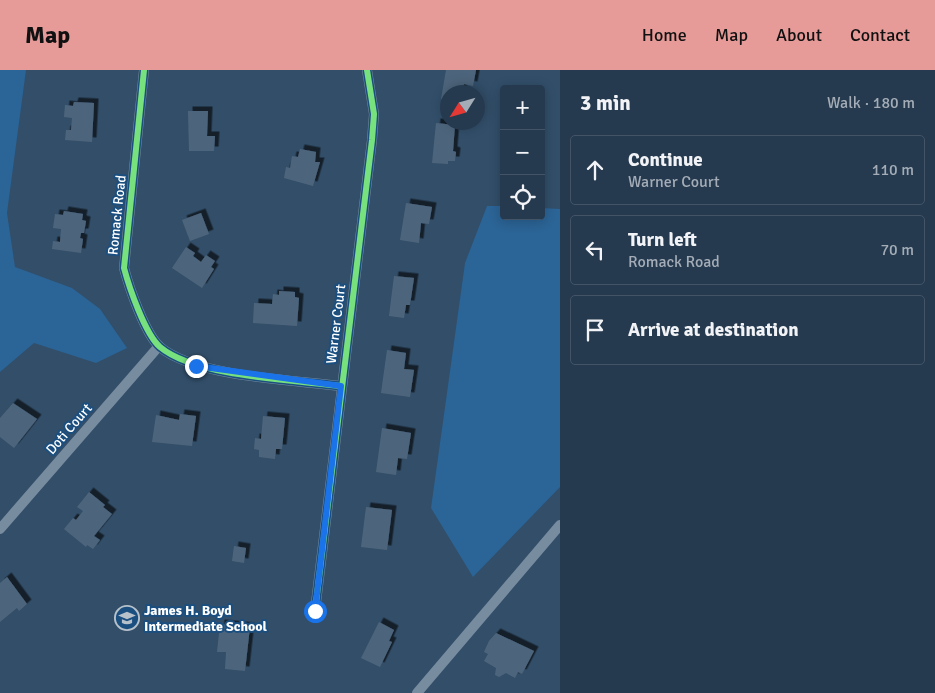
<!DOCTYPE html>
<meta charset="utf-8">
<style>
:root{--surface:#263a4f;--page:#324559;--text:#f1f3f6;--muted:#a4adb7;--line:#425466;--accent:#e69b98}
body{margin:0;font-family:Signika,sans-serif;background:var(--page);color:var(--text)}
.controls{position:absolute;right:15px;top:15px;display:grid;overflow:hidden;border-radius:5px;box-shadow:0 2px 12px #0003}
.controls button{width:45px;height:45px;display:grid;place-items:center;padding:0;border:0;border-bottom:1px solid var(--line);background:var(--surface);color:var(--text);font:25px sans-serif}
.compass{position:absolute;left:440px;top:15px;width:45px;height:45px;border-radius:50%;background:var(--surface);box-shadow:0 2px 12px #0003;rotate:233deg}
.stop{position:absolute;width:15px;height:15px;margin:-11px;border:4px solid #1a73e8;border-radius:50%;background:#fff}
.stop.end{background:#1a73e8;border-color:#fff;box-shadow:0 1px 5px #0008}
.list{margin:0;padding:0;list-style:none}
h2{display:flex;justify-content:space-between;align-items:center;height:65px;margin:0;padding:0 20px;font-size:21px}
h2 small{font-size:16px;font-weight:400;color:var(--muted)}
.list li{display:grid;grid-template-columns:32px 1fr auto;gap:15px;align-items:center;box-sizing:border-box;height:70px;margin:0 10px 10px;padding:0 10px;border:1px solid var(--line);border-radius:5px}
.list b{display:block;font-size:19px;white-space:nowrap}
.list p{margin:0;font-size:16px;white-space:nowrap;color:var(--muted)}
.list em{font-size:16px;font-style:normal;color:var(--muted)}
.icon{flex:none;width:28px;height:28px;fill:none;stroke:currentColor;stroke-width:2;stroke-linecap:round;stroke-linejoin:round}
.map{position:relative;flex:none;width:560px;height:623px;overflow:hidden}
header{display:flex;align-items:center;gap:30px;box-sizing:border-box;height:70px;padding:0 25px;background:var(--accent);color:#111}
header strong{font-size:24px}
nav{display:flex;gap:28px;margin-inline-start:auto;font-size:18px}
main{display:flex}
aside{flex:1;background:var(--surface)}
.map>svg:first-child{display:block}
.green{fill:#2b6496}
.building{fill:#4e657b;filter:url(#shadow)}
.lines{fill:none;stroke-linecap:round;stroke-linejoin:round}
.minor{stroke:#788c9f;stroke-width:10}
.cycleway-casing{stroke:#1b4f80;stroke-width:9}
.cycleway{stroke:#77e17e;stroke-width:6}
.route{stroke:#1a73e8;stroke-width:6}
.labels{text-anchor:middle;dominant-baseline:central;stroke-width:4;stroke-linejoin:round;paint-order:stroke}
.street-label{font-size:14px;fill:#fff;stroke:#1b4f80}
.poi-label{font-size:14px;font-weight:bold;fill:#fff;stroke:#1b4f80;text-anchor:start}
</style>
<header>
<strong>Map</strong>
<nav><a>Home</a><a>Map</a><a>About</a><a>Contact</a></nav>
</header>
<main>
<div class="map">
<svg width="560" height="623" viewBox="0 0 560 623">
<defs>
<filter id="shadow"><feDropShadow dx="4.5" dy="-4.5" stdDeviation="0" flood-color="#0009"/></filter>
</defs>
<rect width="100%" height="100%" fill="#324e69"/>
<!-- green -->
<g class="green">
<polygon points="0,0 26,0 7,143 15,197 72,218 100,239 127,278 96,293 34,273 0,302"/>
<polygon points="487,136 504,136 504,146 541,146 541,138 560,139 560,417 473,507 431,438 465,193"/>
</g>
<!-- building -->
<g class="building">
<polygon points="446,0 476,0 473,16 464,14 462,22 448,22 448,30 441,29"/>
<polygon points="74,32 94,33 92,72 65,70 66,60 71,60 72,48 64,47 65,35 73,36"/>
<polygon points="188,41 208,41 207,66 215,66 214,81 189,81"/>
<polygon points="436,53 455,55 453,81 456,82 455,91 448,91 448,94 432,93"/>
<polygon points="300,79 316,82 315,92 320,92 313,116 284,108 286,97 290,98 292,86 298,87"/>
<polygon points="406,133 432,137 429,154 421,153 419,173 400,170"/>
<polygon points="64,141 83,144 82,150 86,151 84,163 81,163 80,168 83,169 81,183 52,179 53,171 60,172 61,159 53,158 55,144 63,145"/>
<polygon points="201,143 209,164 190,171 182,150"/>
<polygon points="186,177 195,183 193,186 201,192 206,185 215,191 211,197 214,199 202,218 172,198"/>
<polygon points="394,206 414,208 410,235 406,235 404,248 389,246"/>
<polygon points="279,221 295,222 295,227 299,228 297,256 253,253 254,233 272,234 273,224 279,225"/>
<polygon points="387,280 406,283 404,299 414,300 410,327 381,323"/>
<polygon points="13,333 37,349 14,378 0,367 0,348"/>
<polygon points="180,344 196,346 192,376 152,372 156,345 179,350"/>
<polygon points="263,346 285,348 282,379 276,379 275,389 259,387 259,380 254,379 255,368 261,369"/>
<polygon points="382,358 411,363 407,389 398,388 396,405 376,402"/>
<polygon points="89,422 105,435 103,437 112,444 94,466 100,470 93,479 87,475 86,477 64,459 73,448 76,450 83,441 77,437"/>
<polygon points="366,437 392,440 387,480 361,477"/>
<polygon points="234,476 246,478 244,493 232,491"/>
<polygon points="7,507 27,534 19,541 17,538 0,552 0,513"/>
<polygon points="379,552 394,560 389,571 392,572 380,597 361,588"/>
<polygon points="220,554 250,557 245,601 225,599 226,582 217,582"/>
<polygon points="496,563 534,581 522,604 518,602 515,608 506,603 499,607 495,605 496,598 484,591 488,584 484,582 489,571"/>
</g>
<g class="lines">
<!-- minor -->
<g class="minor">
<path d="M144,0L124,198C129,217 145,264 160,277C196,307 293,310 341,316"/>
<polyline points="0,459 159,276"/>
<polyline points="315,541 372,70 374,44 367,0"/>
<polyline points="417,623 560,455"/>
</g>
<defs>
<g id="cycleway">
<path d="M144,0L124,198C129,217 145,264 160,277C196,307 293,310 341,316"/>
<polyline points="315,541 372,70 374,44 367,0"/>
</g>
</defs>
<!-- cycleway casing -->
<use href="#cycleway" class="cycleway-casing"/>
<!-- cycleway -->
<use href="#cycleway" class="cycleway"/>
</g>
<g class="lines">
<!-- route -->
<polyline class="route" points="196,296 341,316 315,541"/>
</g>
<!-- icons -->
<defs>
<symbol id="school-ring" viewBox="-11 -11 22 22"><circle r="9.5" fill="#1b4f80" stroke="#b7c1ca" stroke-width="1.5"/><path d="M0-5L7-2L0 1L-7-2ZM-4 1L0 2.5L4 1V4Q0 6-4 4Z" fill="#b7c1ca"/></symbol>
</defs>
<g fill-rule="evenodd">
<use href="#school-ring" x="113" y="534" width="28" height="28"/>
</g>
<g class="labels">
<!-- street labels -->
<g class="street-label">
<text transform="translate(117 145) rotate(-84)">Romack Road</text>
<text transform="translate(336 254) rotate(-83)">Warner Court</text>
<text transform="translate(69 359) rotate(-49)">Doti Court</text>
</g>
<!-- poi labels -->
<g class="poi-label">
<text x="144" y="540">James H. Boyd<tspan x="144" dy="16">Intermediate School</tspan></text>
</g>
</g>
</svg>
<div class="controls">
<button>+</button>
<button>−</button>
<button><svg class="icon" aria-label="locate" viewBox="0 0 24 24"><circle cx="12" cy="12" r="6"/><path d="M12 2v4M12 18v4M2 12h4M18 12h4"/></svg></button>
</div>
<svg class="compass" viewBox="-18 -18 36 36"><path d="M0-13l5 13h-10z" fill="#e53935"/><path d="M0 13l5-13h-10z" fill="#a4adb7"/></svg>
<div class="stop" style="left:315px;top:541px"></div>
<div class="stop end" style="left:196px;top:296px"></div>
</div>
<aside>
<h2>3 min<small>Walk · 180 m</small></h2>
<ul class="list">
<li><svg class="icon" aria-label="ahead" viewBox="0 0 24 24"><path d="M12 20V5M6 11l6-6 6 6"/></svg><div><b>Continue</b><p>Warner Court</p></div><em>110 m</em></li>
<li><svg class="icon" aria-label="left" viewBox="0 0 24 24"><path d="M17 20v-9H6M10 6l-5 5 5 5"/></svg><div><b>Turn left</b><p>Romack Road</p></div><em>70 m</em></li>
<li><svg class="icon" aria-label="arrive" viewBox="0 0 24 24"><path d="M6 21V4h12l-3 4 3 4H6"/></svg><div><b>Arrive at destination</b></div></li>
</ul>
</aside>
</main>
